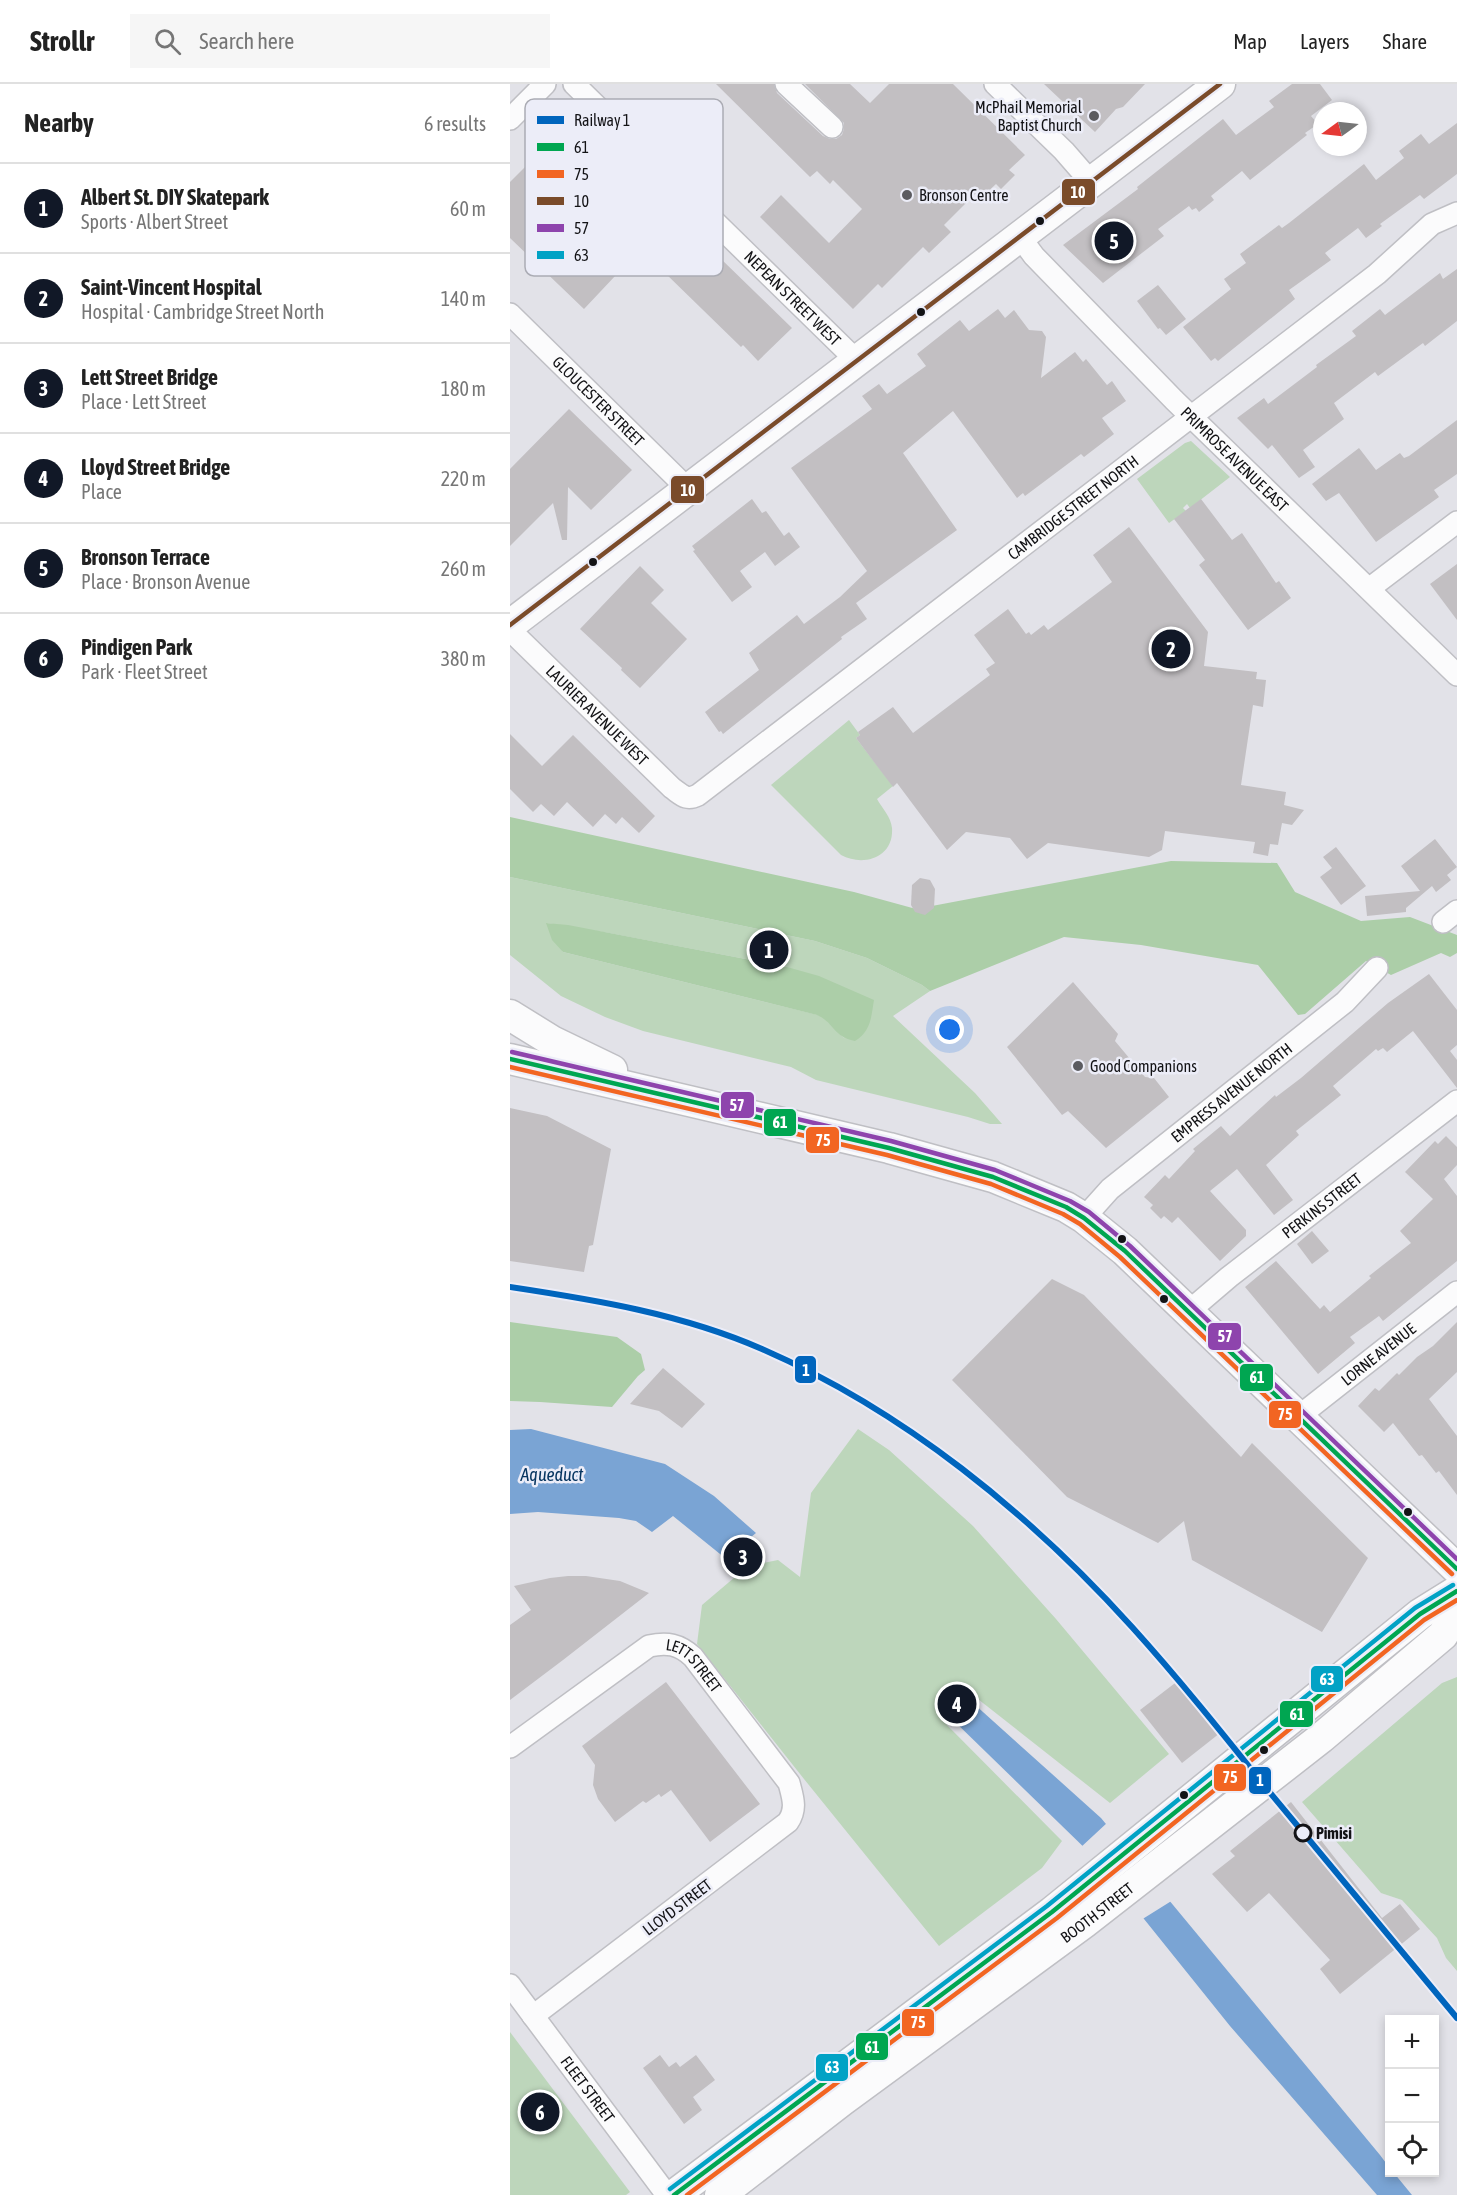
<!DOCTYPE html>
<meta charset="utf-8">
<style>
:root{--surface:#fff;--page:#f6f6f6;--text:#222;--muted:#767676;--line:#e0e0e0;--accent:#111827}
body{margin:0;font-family:"Asap Condensed",sans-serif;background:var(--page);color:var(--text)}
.controls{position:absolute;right:18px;bottom:18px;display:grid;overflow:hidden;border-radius:0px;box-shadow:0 3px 9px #0003}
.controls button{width:54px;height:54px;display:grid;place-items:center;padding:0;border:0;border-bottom:2px solid var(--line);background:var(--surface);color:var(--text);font:30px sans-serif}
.compass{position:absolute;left:803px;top:18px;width:54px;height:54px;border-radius:50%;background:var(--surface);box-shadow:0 3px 9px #0003;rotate:255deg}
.you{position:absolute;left:440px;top:946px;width:21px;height:21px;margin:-15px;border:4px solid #fff;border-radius:50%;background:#1a73e8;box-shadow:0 0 0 9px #1a73e833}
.badge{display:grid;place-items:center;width:39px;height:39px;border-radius:50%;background:var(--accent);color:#fff;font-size:20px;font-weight:700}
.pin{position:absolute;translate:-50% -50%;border:3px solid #fff;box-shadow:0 2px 6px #0006}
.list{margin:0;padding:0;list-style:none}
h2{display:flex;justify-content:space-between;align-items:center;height:78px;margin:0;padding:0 24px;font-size:26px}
h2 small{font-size:20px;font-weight:400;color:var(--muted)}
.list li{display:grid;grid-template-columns:39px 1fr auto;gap:18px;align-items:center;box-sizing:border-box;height:90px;padding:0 24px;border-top:2px solid var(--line)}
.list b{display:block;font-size:22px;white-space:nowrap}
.list p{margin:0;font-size:20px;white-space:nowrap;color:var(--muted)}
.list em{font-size:20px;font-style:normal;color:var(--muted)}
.icon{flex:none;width:33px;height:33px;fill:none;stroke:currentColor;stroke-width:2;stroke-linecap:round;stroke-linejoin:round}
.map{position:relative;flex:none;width:947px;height:2111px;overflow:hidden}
header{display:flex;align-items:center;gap:36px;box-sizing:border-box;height:84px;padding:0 30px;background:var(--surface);border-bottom:2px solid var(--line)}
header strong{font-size:28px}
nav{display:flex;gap:33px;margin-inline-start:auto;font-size:21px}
.search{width:420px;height:54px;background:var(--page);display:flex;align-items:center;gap:15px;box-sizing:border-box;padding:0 21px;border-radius:0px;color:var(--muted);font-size:22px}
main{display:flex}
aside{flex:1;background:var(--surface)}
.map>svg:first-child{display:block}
.green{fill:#bdd6bb;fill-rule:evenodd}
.forest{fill:#accea8}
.water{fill:#7aa4d4}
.pier{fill:#e2e2e8}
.building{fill:#c2bfc2}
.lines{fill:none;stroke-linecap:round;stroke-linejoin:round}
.street-casing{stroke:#bfbfc4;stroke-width:24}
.secondary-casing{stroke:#bfbfc4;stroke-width:33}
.street{stroke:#fbfbfc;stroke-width:21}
.secondary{stroke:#fbfbfc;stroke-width:30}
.bus-1-casing{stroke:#ecedf8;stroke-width:9}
.bus-2-casing{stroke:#ecedf8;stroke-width:9}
.bus-3-casing{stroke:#ecedf8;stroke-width:9}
.bus-4-casing{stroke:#ecedf8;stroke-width:9}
.bus-5-casing{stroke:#ecedf8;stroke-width:9}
.bus-1{stroke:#00a651;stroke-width:4.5}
.bus-2{stroke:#f26522;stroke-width:4.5}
.bus-3{stroke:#7a4b2a;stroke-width:4.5}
.bus-4{stroke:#8e44ad;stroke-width:4.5}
.bus-5{stroke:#01a2c5;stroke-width:4.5}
.rail-1-casing{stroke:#ecedf8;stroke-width:10}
.rail-1{stroke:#0065bd;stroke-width:6}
.poi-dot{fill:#5b5b60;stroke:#ecedf8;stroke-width:2}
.bus-dot{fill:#131316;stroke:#ecedf8;stroke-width:2}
.stop-dot{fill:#ecedf8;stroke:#131316;stroke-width:3}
.labels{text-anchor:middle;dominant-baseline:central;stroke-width:5;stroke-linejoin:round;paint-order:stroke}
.poi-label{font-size:16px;fill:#131316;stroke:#ecedf8;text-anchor:start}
.street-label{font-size:16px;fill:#131316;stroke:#ecedf8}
.stop-label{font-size:16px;font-weight:bold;fill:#131316;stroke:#ecedf8;text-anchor:start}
.water-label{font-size:18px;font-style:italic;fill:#073560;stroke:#ecedf8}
.key{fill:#ecedf8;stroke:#abacb4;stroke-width:1.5}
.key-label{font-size:16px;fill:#131316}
.line-badge{stroke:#ecedf8;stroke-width:2}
.badge-label{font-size:16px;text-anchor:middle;font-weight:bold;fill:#fff}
</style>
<header>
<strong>Strollr</strong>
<div class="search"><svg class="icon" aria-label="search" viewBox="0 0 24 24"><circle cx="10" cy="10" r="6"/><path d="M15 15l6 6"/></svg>Search here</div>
<nav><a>Map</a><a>Layers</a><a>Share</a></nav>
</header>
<main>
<aside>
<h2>Nearby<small>6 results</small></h2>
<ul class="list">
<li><span class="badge">1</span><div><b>Albert St. DIY Skatepark</b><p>Sports · Albert Street</p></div><em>60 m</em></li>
<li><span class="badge">2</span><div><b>Saint-Vincent Hospital</b><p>Hospital · Cambridge Street North</p></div><em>140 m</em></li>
<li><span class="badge">3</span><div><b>Lett Street Bridge</b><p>Place · Lett Street</p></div><em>180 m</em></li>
<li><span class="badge">4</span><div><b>Lloyd Street Bridge</b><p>Place</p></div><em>220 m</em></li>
<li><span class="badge">5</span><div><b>Bronson Terrace</b><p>Place · Bronson Avenue</p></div><em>260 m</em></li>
<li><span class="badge">6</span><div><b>Pindigen Park</b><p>Park · Fleet Street</p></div><em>380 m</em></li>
</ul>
</aside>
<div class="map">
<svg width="947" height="2111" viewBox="0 0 947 2111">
<rect width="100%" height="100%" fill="#e2e2e8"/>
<!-- green -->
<g class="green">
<polygon points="681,357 720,393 680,424 677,420 673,424 676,427 659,439 627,395 675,359"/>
<path d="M339,636L350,651L346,654L383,702L367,715C372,724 381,733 382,744C384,774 353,783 331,771L261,701Z"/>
<path d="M0,793L305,857L357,874L412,901L420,907L383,932L465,1009L492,1040H480L458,1033L306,996L281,983L133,947L95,933L51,912L0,871ZM37,839L99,849L277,883L335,955L315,934L308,931L53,868Z"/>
<polygon points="348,1345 379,1366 463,1442 546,1535 659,1670 600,1719 459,1608 433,1637 552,1757 532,1784 429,1862 294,1695 187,1560 192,1521 238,1482 268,1476 290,1493 301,1409"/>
<polygon points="947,1593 947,1887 936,1874 927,1854 892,1816 871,1809 792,1718 932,1599"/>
<polygon points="0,1948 120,2108 116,2111 0,2111"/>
</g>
<!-- forest -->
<g class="forest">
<polygon points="0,733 344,808 406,825 661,777 767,779 785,808 851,837 900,833 947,851 947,869 940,873 931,869 881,891 856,877 795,930 788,931 748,881 631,861 554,853 420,907 412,901 357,874 305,857 0,793"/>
<path d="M36,839L58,841L277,883L309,892L364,916C361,934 361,947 345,957C322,952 325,939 307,931L53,868L42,856Z"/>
<polygon points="0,1238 107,1253 131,1270 135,1286 128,1292 102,1323 30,1318 0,1317"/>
</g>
<!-- water -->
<g class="water">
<polygon points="21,1345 155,1380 204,1412 246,1449 215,1474 163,1432 142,1448 126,1437 109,1434 28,1428 0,1430 0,1346"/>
<polygon points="463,1619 591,1734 870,2071 879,2083 880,2088 884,2089 902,2111 867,2111 720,1942 585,1774 442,1635"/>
</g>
<!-- pier -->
<polygon class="pier" points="598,1738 663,1816 631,1836 582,1776 570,1764"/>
<!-- building -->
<g class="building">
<polygon points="206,0 264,0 267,9 313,52 320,55 326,55 332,51 334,45 334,39 295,0 340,0 360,19 379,0 443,0 515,71 499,86 505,91 491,105 486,100 472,113 467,108 434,141 441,148 419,169 413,163 372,204 368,200 343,225 250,133 271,111 319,159 352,125 323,96 320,100 307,87 300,93"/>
<polygon points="534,0 635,0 613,23 606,25 585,48"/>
<polygon points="782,0 810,0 822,16 801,32 808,40 795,49 797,51 740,96 732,87 701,112 704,116 689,128 686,124 682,126 679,122 648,145 654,152 593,199 553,161 628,105 627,103 713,35 726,51 764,23 759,17"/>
<polygon points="947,39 947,90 914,115 910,111 870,140 872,142 856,154 848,144 815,169 821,176 779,206 785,215 708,277 705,274 701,277 673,243 721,205 714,195 736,179 730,170 769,141 772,144 779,139 854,80 866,96 894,74 889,67 911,50 919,60"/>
<polygon points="50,48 97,95 54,137 92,174 90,176 106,191 74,225 0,154 0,98"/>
<polygon points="173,138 282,244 248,277 233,261 231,263 154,188 156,187 140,171"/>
<polygon points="947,185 947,237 915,262 913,259 868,292 865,288 824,319 834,335 793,366 805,383 789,394 762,361 758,365 727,334 754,314 758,320 807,283 806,281 846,252 842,247 870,225 875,231 930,189 933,195"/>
<polygon points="648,201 676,235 656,251 650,244 648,245 627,217"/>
<polygon points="488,225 495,234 504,226 519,246 532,247 536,253 531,294 565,268 573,278 576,275 597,301 602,297 616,317 592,334 604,350 574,373 571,370 515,412 513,409 507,414 443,327 393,369 447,446 346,519 357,535 331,553 332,555 213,650 211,647 209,648 195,628 249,586 239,569 287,531 294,540 330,513 357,487 281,384 362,325 352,312 369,300 377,310 416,282 407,270 450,236 459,247"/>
<polygon points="59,325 122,386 81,426 58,403 57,456 52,456 43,419 0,462 0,385"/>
<polygon points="947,336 947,390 924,406 929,413 866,458 829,409 816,417 802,400 849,364 866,386 890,369 894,374 899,372"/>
<polygon points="242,415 252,429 256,427 274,452 279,448 290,463 265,482 255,468 230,487 242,503 222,518 183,467 185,466 182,462"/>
<polygon points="691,415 722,456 732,449 766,499 769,497 781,514 738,546 689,481 695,476 664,435"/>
<polygon points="619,443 698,548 694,582 747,588 746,595 756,596 753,623 743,621 731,701 776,708 774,721 794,726 782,741 772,739 768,761 760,760 758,772 743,769 745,758 655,747 652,766 639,773 538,759 517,775 500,754 456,748 437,766 387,699 383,703 367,682 346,654 350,651 348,648 383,623 403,649 480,591 476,585 485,579 464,551 498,525 516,550 519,548 521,551 534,541 538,546 602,498 583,471"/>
<polygon points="947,480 947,536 920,500"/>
<polygon points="130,482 154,506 141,519 177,555 130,604 111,586 112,584 70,545"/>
<polygon points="0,650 32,682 63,651 145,732 129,749 112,733 106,740 95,730 83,743 57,718 44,732 31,720 23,728 0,705"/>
<polygon points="925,755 947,783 937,791 941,796 926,808 922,802 896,824 896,828 857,832 855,812 910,807 891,782"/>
<polygon points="826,763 856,802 831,821 810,793 822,784 813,773"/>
<polygon points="410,794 420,796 425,805 424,824 415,831 405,828 401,821 402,801"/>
<polygon points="919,890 947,926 947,961 940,967 947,976 947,1004 903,947 877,968 873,964 868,967 866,965 823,1002 831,1011 786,1047 789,1051 756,1081 783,1116 764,1131 727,1085 700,1107 736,1146 736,1152 710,1177 668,1133 662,1139 654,1132 651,1135 640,1124 643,1121 634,1113 655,1091 659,1095 685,1067 683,1065 711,1042 720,1052 765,1011 766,1013 791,994 878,919"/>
<polygon points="563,898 608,950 605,957 635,993 644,994 659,1013 596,1064 558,1027 552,1031 497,963"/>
<polygon points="0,1024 37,1032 101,1065 83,1161 79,1162 74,1188 0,1177"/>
<polygon points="936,1052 947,1063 947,1081 934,1095 947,1112 947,1177 873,1237 869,1232 840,1253 845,1259 808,1290 735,1203 766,1177 810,1225 814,1221 820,1228 861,1194 859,1192 901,1159 890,1147 923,1115 895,1088 925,1057 928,1060"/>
<polygon points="802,1147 819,1167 802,1180 787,1160"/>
<polygon points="542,1195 574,1211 731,1373 742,1359 858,1474 812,1548 682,1476 674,1437 648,1459 557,1413 442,1296"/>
<polygon points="947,1238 947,1288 919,1315 947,1352 947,1411 929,1387 926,1389 912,1371 909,1372 883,1339 874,1348 848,1322 865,1304 869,1307 887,1289 889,1291 907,1273 923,1262"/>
<polygon points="153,1284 195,1320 172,1344 149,1327 120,1320"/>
<polygon points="58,1492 76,1492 110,1497 139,1509 53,1576 0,1616 0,1541 21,1526 4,1502 40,1494"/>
<polygon points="669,1596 710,1649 672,1679 630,1626"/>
<polygon points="156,1598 250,1720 200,1758 161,1706 151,1713 149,1710 136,1719 133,1717 105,1738 88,1715 83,1701 85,1681 72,1662"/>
<polygon points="781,1718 872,1834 890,1820 910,1845 830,1910 810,1885 820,1876 759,1809 737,1828 702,1790 725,1772 720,1767"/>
<polygon points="150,1971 159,1983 166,1978 170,1983 186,1971 205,1996 183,2013 192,2026 174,2040 133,1984"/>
</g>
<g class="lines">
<defs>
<g id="street">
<path id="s1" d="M64,0L346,276"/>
<polyline points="276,0 322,43"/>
<polyline points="485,0 554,67 581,98"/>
<polyline points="0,35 35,0"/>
<path id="s2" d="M510,153L524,172L664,316L947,591"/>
<path id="s3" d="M0,230L178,405"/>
<polyline points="860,504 947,438"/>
<path id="s4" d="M0,546L162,704C172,711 176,717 188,711L867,190L922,140L947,129"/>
<polyline points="933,838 947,827"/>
<path id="s5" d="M574,1134L600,1105L835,918L867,884"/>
<path id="s6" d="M678,1228L719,1193L947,1017"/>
<path id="s7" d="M788,1333L947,1208"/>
<path id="s8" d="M0,1663L139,1562C157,1558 169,1560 183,1573L279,1699C283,1714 287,1725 278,1738L23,1932"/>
<path id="s9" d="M0,1901L157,2111"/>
</g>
<g id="secondary">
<polyline points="0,541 710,0"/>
<polyline points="0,931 42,957 102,986"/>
<polyline points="0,975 379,1064 483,1093 556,1123 574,1134 615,1167 947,1485"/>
<polyline points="164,2111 542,1828 910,1530 947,1507"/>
<path id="s10" d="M210,2111L333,2016L574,1839L811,1654L933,1551L947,1527"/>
</g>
</defs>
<!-- street casing -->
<use href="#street" class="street-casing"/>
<!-- secondary casing -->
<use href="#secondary" class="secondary-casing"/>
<!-- street -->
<use href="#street" class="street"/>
<!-- secondary -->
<use href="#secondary" class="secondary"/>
<defs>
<g id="bus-1">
<polyline points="0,975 379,1064 483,1093 556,1123 574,1134 615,1167 947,1485"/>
<polyline points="164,2111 542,1828 910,1530 947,1507"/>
</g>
<g id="bus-2">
<polyline points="0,983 377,1071 481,1100 553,1130 570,1140 610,1173 942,1490"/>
<polyline points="177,2111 547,1834 914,1536 947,1516"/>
</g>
<polyline id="bus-3" points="0,541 710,0"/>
<polyline id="bus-4" points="2,968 381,1057 485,1086 560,1117 579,1128 620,1162 947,1475"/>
<polyline id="bus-5" points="160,2105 537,1822 905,1524 943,1501"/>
</defs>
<!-- bus-1 casing -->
<use href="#bus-1" class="bus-1-casing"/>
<!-- bus-2 casing -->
<use href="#bus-2" class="bus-2-casing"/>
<!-- bus-3 casing -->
<use href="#bus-3" class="bus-3-casing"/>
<!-- bus-4 casing -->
<use href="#bus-4" class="bus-4-casing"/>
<!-- bus-5 casing -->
<use href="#bus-5" class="bus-5-casing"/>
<!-- bus-1 -->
<use href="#bus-1" class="bus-1"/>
<!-- bus-2 -->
<use href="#bus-2" class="bus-2"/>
<!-- bus-3 -->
<use href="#bus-3" class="bus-3"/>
<!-- bus-4 -->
<use href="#bus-4" class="bus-4"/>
<!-- bus-5 -->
<use href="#bus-5" class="bus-5"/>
<defs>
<path id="rail-1" d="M0,1203C86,1216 172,1230 252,1265C394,1327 519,1429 622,1543C669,1595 713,1650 757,1705C820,1781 884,1858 947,1934"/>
</defs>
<!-- rail-1 casing -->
<use href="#rail-1" class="rail-1-casing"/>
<!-- rail-1 -->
<use href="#rail-1" class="rail-1"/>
</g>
<!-- markers -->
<g class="poi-dot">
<circle cx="584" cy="32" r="6"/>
<circle cx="397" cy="111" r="6"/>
<circle cx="568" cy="982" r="6"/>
</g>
<g class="bus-dot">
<circle cx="530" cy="137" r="5"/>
<circle cx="411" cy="228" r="5"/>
<circle cx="83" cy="478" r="5"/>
<circle cx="612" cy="1155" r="5"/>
<circle cx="654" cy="1215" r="5"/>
<circle cx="898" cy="1428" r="5"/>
<circle cx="754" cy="1666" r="5"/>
<circle cx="674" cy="1711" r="5"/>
</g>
<circle class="stop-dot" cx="793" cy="1749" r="8"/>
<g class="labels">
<!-- poi labels -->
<g class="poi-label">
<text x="572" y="23" text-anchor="end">McPhail Memorial<tspan x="572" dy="18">Baptist Church</tspan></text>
<text x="409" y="111">Bronson Centre</text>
<text x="580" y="982">Good Companions</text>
</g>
<!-- street labels -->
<g class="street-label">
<text stroke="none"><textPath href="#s1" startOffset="306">NEPEAN STREET WEST</textPath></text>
<text stroke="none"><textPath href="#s3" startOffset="124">GLOUCESTER STREET</textPath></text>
<text stroke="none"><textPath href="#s2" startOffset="309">PRIMROSE AVENUE EAST</textPath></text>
<text stroke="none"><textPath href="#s4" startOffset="728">CAMBRIDGE STREET NORTH</textPath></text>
<text stroke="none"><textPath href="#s4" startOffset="122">LAURIER AVENUE WEST</textPath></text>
<text stroke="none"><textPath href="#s5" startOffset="194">EMPRESS AVENUE NORTH</textPath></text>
<text stroke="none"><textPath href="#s6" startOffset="171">PERKINS STREET</textPath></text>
<text stroke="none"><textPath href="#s7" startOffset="102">LORNE AVENUE</textPath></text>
<text stroke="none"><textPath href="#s8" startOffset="225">LETT STREET</textPath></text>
<text transform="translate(167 1823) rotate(-37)">LLOYD STREET</text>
<text stroke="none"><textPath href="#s10" startOffset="471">BOOTH STREET</textPath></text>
<text stroke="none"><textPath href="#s9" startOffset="130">FLEET STREET</textPath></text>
</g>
<!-- stop labels -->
<g class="stop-label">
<text x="806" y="1749">Pimisi</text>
</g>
<!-- water labels -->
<g class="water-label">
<text x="42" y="1390">Aqueduct</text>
</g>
</g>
<!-- legend -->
<rect x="15" y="15" width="198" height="177" rx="9" class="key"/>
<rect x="27" y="32" width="27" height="8" fill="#0065bd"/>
<rect x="27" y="59" width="27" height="8" fill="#00a651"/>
<rect x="27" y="86" width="27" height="8" fill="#f26522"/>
<rect x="27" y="113" width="27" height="8" fill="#7a4b2a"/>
<rect x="27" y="140" width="27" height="8" fill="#8e44ad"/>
<rect x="27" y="167" width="27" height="8" fill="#01a2c5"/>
<g class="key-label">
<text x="64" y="42">Railway 1</text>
<text x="64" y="69">61</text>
<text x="64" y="96">75</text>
<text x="64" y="123">10</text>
<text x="64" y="150">57</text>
<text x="64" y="177">63</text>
</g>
<g class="line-badge">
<rect x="551" y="94" width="35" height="28" rx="6" fill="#7a4b2a"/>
<rect x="160" y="391" width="35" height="29" rx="6" fill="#7a4b2a"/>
<rect x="210" y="1007" width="35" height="28" rx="6" fill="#8e44ad"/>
<rect x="253" y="1024" width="34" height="29" rx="6" fill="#00a651"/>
<rect x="295" y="1042" width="35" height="28" rx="6" fill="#f26522"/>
<rect x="697" y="1238" width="35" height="29" rx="6" fill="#8e44ad"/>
<rect x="284" y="1271" width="23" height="29" rx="6" fill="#0065bd"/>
<rect x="729" y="1279" width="35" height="29" rx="6" fill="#00a651"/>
<rect x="758" y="1316" width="34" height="29" rx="6" fill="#f26522"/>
<rect x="800" y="1581" width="34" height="28" rx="6" fill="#01a2c5"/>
<rect x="769" y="1616" width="35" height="28" rx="6" fill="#00a651"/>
<rect x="703" y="1679" width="34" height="29" rx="6" fill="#f26522"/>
<rect x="738" y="1682" width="24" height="29" rx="6" fill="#0065bd"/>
<rect x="391" y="1924" width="34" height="29" rx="6" fill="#f26522"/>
<rect x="345" y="1948" width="34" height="29" rx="6" fill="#00a651"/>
<rect x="305" y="1969" width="34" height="29" rx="6" fill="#01a2c5"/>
</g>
<g class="badge-label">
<text x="568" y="114">10</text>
<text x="178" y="412">10</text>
<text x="227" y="1027">57</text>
<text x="270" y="1044">61</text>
<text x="313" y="1062">75</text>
<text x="715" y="1258">57</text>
<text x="296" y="1292">1</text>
<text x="747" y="1299">61</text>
<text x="775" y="1336">75</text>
<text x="817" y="1601">63</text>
<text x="787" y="1636">61</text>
<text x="720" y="1699">75</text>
<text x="750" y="1702">1</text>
<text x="408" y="1944">75</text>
<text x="362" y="1969">61</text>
<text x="322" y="1989">63</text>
</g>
</svg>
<div class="controls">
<button>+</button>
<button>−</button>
<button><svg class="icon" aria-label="locate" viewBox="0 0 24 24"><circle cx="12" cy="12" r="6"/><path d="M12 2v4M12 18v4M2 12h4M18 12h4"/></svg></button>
</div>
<svg class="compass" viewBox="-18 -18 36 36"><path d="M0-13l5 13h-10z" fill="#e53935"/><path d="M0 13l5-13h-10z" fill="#767676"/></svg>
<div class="you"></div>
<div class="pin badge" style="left:259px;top:866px">1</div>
<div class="pin badge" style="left:661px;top:565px">2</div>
<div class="pin badge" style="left:233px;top:1473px">3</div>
<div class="pin badge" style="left:447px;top:1620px">4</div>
<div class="pin badge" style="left:604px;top:157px">5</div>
<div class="pin badge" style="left:30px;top:2028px">6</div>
</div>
</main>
